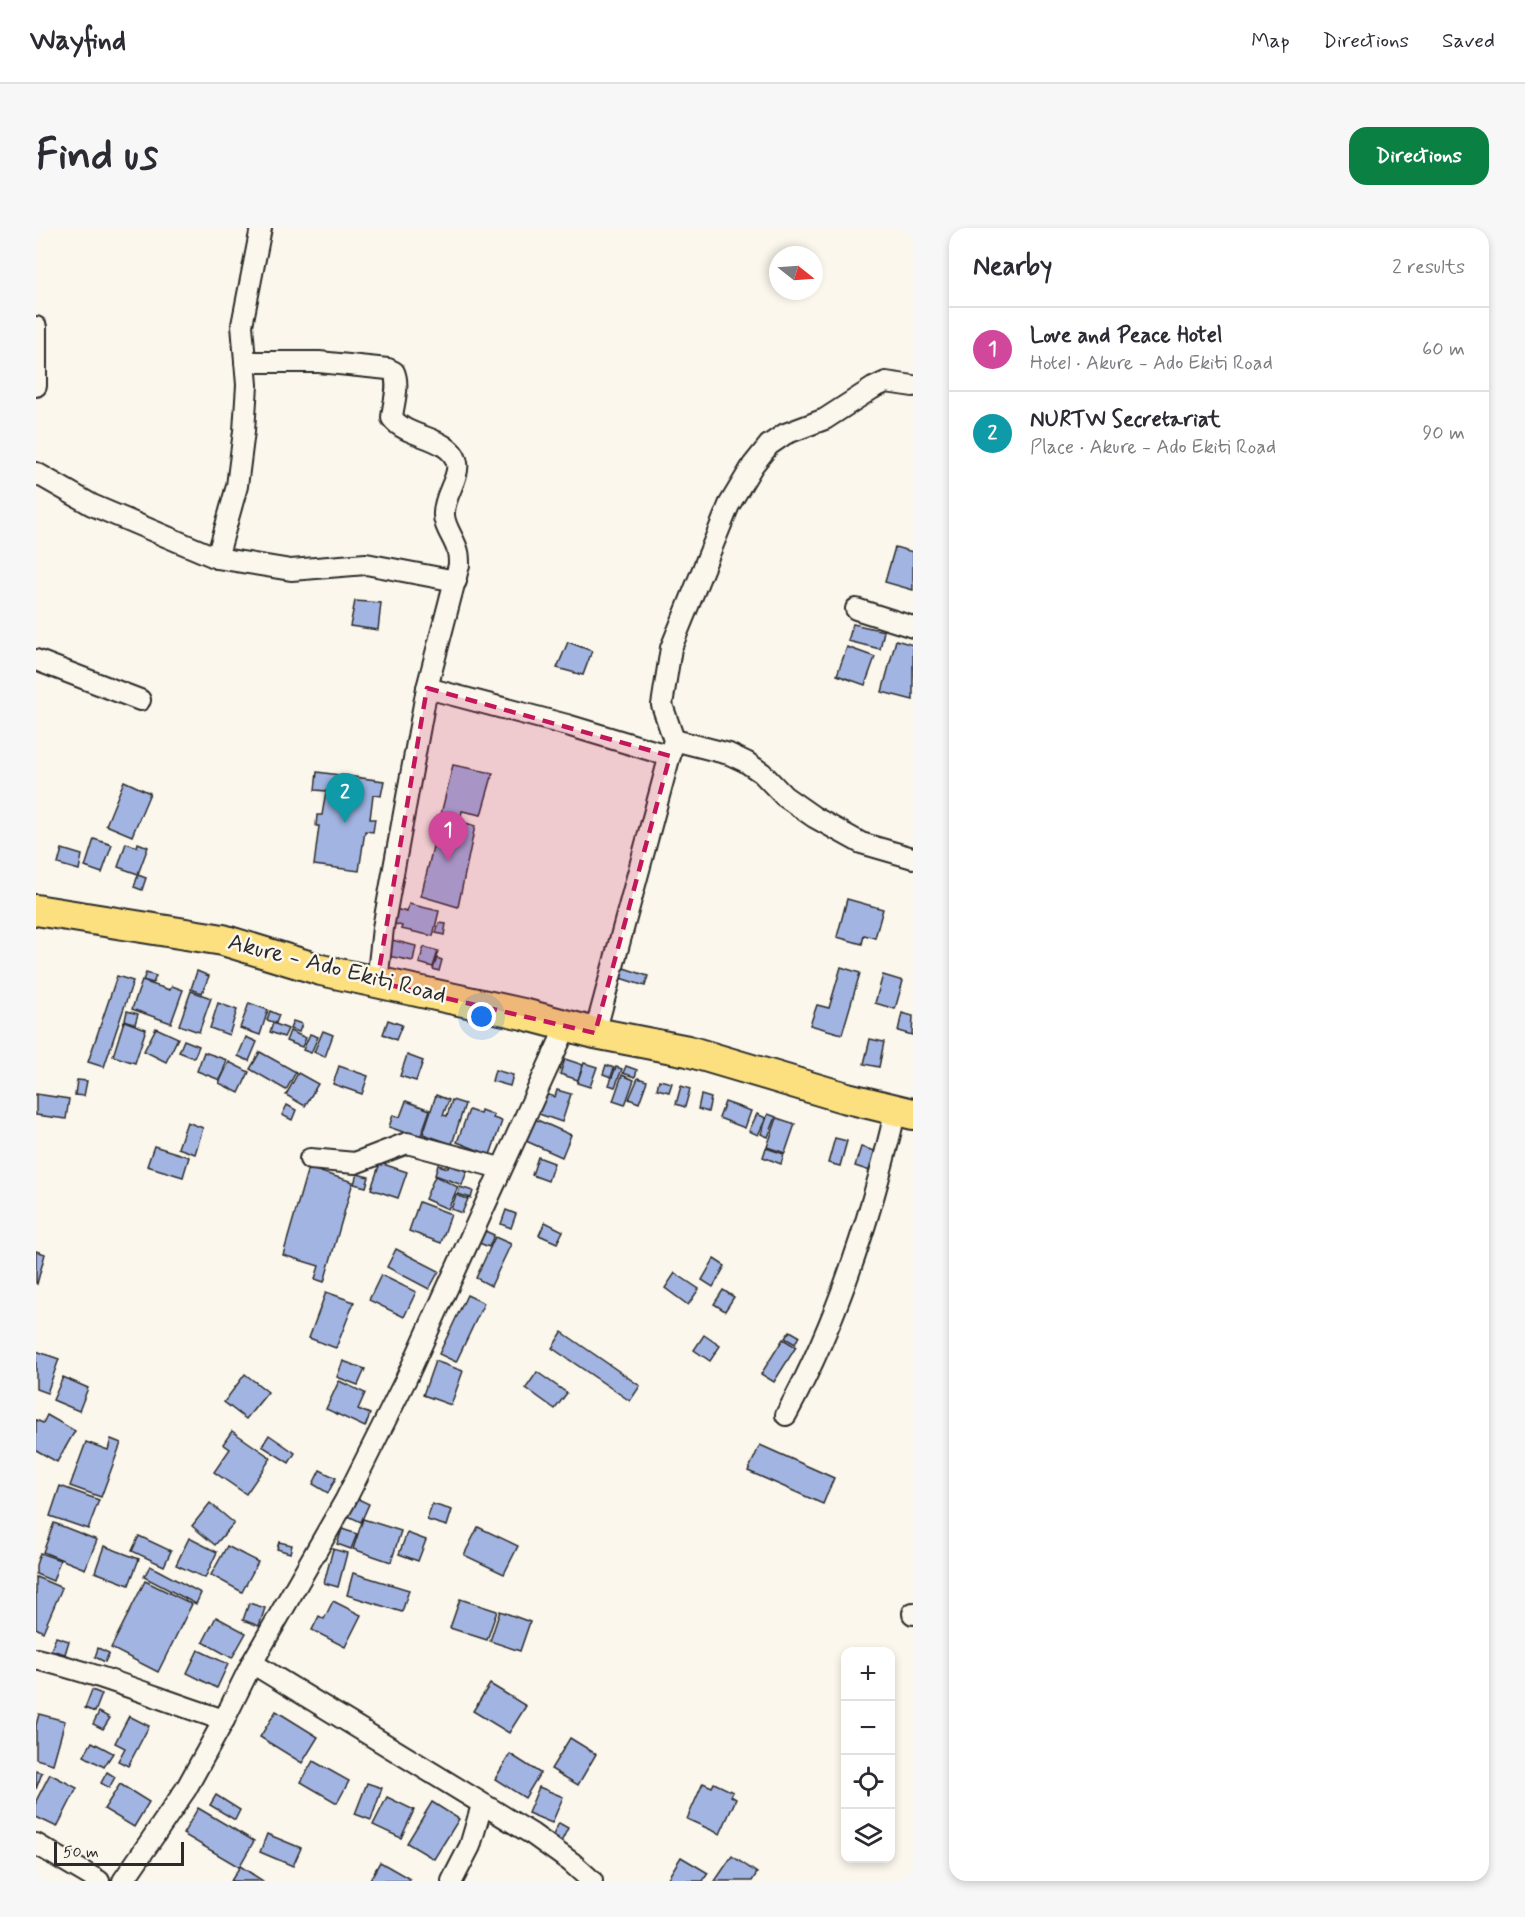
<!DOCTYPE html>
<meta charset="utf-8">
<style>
:root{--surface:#fff;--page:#f7f7f7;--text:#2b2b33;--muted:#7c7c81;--line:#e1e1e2;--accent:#0b8043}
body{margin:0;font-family:Mynerve,sans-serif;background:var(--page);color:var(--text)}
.controls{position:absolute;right:18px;bottom:18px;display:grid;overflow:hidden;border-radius:12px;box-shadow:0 3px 9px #0003}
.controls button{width:54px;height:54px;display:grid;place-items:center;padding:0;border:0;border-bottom:2px solid var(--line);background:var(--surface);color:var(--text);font:30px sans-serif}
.compass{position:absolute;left:733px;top:18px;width:54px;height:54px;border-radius:50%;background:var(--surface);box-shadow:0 3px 9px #0003;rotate:107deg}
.scale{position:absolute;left:18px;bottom:15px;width:130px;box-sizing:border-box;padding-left:6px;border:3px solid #2b2b2b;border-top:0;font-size:16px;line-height:21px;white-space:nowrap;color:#2b2b2b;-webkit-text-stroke:4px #fbf7ec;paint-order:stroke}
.you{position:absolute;left:446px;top:789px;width:21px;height:21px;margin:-15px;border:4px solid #fff;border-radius:50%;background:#1a73e8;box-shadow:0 0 0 9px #1a73e833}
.badge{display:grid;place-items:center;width:39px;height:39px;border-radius:50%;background:var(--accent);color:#fff;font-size:20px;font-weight:700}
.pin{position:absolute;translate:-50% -50px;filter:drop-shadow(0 2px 3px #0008)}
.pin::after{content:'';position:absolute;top:32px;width:21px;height:18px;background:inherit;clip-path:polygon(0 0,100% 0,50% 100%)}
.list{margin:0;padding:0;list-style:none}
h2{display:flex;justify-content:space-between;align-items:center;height:78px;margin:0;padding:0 24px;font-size:26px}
h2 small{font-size:20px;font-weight:400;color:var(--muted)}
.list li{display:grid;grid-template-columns:39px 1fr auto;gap:18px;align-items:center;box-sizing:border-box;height:84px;padding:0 24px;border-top:2px solid var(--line)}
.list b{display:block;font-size:22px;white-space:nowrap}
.list p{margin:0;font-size:20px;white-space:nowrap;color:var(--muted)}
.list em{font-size:20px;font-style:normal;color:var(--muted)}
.icon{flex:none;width:33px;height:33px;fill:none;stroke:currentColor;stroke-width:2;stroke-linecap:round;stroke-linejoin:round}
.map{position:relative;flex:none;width:877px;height:1653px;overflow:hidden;border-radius:18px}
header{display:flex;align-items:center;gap:36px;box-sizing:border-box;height:84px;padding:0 30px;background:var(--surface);border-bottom:2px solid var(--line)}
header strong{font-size:28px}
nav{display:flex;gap:33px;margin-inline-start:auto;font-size:21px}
.intro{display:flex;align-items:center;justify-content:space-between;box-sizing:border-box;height:144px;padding:0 36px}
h1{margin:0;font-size:42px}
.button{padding:15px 27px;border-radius:18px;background:var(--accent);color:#fff;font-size:21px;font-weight:700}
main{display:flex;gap:36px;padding:0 36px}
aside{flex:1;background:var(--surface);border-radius:18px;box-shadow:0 3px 9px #0003}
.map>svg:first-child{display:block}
.building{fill:#a2b4e2;stroke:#2b2b2b;stroke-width:1.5}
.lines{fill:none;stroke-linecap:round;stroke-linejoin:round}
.minor-casing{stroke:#2b2b2b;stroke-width:24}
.primary-casing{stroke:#2b2b2b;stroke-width:34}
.minor{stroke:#fbf7ec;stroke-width:20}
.primary{stroke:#fce080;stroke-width:30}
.marked{fill:#c2185b;fill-opacity:0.2;stroke:#c2185b;stroke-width:4.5;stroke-dasharray:12 8;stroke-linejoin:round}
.labels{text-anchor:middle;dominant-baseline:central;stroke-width:5;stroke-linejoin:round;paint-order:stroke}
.street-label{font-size:24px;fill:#2b2b2b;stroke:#fbf7ec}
</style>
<header>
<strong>Wayfind</strong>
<nav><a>Map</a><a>Directions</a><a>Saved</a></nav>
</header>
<div class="intro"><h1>Find us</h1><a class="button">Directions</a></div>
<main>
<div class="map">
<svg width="877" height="1653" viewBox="0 0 877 1653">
<rect width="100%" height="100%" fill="#fbf7ec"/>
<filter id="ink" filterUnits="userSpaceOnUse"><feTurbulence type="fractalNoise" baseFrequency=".0167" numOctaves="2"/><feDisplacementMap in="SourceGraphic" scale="12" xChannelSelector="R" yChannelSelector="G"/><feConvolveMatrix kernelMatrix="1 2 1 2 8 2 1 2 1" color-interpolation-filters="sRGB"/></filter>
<g filter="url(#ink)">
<!-- building -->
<g class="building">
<polygon points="859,319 877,324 877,362 849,354"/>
<polygon points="319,373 345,375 342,402 314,398"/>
<polygon points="817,396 848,403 844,421 812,413"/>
<polygon points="860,412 877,417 877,472 846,464"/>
<polygon points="532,414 556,423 547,447 521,440"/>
<polygon points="811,419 839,429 829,457 801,447"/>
<polygon points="417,537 457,545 445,587 426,583 424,593 439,598 422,679 385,668"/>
<polygon points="281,544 348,553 345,568 337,567 334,591 339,591 337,604 329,603 323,643 278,637 283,598 280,598 281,587 286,587 290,563 279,562"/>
<polygon points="88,553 114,565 96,608 70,597"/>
<polygon points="58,611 76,617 66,645 49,639"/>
<polygon points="90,615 101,619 102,615 112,619 102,646 82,639"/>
<polygon points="26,621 46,627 43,642 22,636"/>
<polygon points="102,647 110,650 106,662 98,659"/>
<polygon points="811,671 847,681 839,710 828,707 826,716 801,709"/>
<polygon points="373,676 403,683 397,708 365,701 366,698 356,695 359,681 371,684"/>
<polygon points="403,695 410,696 408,707 400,705"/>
<polygon points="356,712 380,718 377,733 352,728"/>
<polygon points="388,719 402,723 397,739 383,735"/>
<polygon points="401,730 406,732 403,743 397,741"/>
<polygon points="585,739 612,748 609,758 581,749"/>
<polygon points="805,739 824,745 806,806 774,797 781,777 793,780"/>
<polygon points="161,743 173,748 166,765 155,761"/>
<polygon points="110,745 120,748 117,755 107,752"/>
<polygon points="847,747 867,753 859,781 839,775"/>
<polygon points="81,748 97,753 68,839 52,834"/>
<polygon points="106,753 134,762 136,758 147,762 135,795 96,781"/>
<polygon points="155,763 175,770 163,804 143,797"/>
<polygon points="182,775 201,782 193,807 174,800"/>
<polygon points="213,775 232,782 224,807 204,800"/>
<polygon points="91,783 102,786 99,796 89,792"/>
<polygon points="234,783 243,787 240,795 231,792"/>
<polygon points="866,785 877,788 876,807 862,803"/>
<polygon points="352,792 366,797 360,812 347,806"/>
<polygon points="88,793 110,801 99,835 77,828"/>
<polygon points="257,793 266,796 263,804 254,801"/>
<polygon points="237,795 252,801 248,809 234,804"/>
<polygon points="120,800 142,810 130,834 108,823"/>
<polygon points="254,803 270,810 266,819 250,813"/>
<polygon points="287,803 297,807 289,829 278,824"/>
<polygon points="274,806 282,809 275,825 267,822"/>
<polygon points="210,809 221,814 213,833 202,828"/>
<polygon points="834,811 848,814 843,839 828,836"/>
<polygon points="148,812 163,818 158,830 143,824"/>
<polygon points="168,824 191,832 184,852 161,843"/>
<polygon points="224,824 260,844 250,862 214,841"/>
<polygon points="371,827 387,833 380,853 364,848"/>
<polygon points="529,831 547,837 542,852 524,846"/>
<polygon points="193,834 213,844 203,865 183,855"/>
<polygon points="548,835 561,839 554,859 541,855"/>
<polygon points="570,837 578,840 575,849 567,846"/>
<polygon points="303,838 332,848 326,866 297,856"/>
<polygon points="590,838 601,842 599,849 587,845"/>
<polygon points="580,839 586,841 579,859 573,857"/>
<polygon points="459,842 477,847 474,858 456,853"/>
<polygon points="262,845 282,856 269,878 250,867"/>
<polygon points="586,847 598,852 589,877 577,873"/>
<polygon points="602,850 611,853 603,875 593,871"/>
<polygon points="41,852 51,853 48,868 39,867"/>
<polygon points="623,852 636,855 633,864 621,861"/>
<polygon points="645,858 654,861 649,879 640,876"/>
<polygon points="521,862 535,866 526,894 503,886 510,866 519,869"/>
<polygon points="0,866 33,871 30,891 0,887"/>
<polygon points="400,867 413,872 407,887 411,888 416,872 429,876 416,916 387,906"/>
<polygon points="665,867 675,870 672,884 662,881"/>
<polygon points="370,873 394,882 384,910 353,899 357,887 364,889"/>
<polygon points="689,874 715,883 709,900 683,890"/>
<polygon points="251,877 260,882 256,892 246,887"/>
<polygon points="433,882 444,886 445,882 458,887 457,890 466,893 454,927 421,914"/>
<polygon points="721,886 730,890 722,907 713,903"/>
<polygon points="732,886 740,889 732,909 725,906"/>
<polygon points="741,890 759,896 749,925 731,919"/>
<polygon points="499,891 535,907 526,929 490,913"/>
<polygon points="151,894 167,900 159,926 142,920"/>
<polygon points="799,910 811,913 804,938 792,935"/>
<polygon points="118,918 153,929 147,949 111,938"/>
<polygon points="825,919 843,924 837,944 819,938"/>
<polygon points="730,920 748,926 745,936 727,929"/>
<polygon points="502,929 518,935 512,953 496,947"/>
<polygon points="344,935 371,944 362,970 335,961"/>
<polygon points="413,936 431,943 426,957 399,947 402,937 412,940"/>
<polygon points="272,940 317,954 288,1054 279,1051 283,1038 247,1027"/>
<polygon points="321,946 333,949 330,959 318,956"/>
<polygon points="399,948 422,959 412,981 389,971"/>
<polygon points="424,959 437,963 435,970 422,966"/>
<polygon points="420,967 432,971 426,985 415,981"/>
<polygon points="383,974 415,986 405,1015 373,1003"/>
<polygon points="470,982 480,986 475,1000 465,996"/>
<polygon points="509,994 527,1003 521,1015 503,1007"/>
<polygon points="447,1002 458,1007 453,1019 441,1014"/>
<polygon points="459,1009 475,1016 455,1058 440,1050"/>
<polygon points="360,1021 403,1043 393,1061 351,1039"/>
<polygon points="0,1023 9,1026 1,1056 0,1055"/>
<polygon points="678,1031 689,1038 677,1059 666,1052"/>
<polygon points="639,1045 663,1061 652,1077 629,1060"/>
<polygon points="345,1047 380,1064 368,1089 333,1072"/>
<polygon points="687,1062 698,1069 689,1083 678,1076"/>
<polygon points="290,1064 318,1074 300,1120 273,1110"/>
<polygon points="431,1067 448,1075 420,1134 403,1126"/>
<polygon points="754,1103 763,1108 759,1116 749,1110"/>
<polygon points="526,1104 604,1158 594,1173 516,1120"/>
<polygon points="668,1107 684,1118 674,1133 658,1122"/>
<polygon points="747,1111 760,1119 738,1154 725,1146"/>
<polygon points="0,1123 23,1131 11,1165 0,1161"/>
<polygon points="307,1133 329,1141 322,1157 301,1149"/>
<polygon points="399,1133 427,1143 415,1177 387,1167"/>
<polygon points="501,1144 531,1165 519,1181 490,1160"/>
<polygon points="209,1146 232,1164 210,1191 188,1174"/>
<polygon points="27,1149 52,1160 43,1183 17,1172"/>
<polygon points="303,1153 329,1165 322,1181 334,1186 329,1199 290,1181"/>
<polygon points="11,1187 39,1203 21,1234 0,1222 0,1192 7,1195"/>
<polygon points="196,1203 235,1230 210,1266 178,1244 194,1221 187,1216"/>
<polygon points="233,1207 259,1225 253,1235 226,1218"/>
<polygon points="75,1211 85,1215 65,1269 34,1258 50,1214 72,1222"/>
<polygon points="724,1217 798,1250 787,1276 712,1243"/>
<polygon points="284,1242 300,1250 292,1265 277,1256"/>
<polygon points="24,1258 63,1272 52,1301 14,1288"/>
<polygon points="320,1270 333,1276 325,1294 312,1288"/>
<polygon points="174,1275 198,1295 179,1317 156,1298"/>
<polygon points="396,1276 416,1282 411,1298 391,1292"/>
<polygon points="327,1291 365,1303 355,1334 317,1321"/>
<polygon points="18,1295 61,1312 49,1341 7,1324"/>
<polygon points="442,1299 482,1318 468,1346 428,1327"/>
<polygon points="306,1301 321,1306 315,1321 301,1316"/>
<polygon points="371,1305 390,1312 382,1333 363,1326"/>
<polygon points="103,1308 135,1323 128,1338 96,1323"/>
<polygon points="153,1310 181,1324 169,1350 140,1337"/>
<polygon points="243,1314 256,1317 254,1325 241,1321"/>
<polygon points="68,1318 103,1331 93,1357 59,1344"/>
<polygon points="191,1318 222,1334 206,1364 175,1347"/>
<polygon points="297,1321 311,1325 302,1359 288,1355"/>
<polygon points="4,1325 24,1332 17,1353 0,1346 0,1337"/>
<polygon points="114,1338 165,1365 160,1376 108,1349"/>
<polygon points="317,1345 373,1362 366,1384 311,1367"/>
<polygon points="0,1349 26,1360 7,1404 0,1400"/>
<polygon points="109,1353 156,1376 122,1444 75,1420"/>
<polygon points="424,1371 461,1383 451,1412 414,1400"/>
<polygon points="297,1373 325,1387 309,1419 276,1402 283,1388 288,1391"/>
<polygon points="213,1375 229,1380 223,1398 207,1392"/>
<polygon points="464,1383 494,1394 484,1423 454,1413"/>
<polygon points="180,1389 210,1405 196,1430 167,1414"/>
<polygon points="20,1409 33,1413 29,1426 15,1422"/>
<polygon points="62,1420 73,1425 69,1434 59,1429"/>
<polygon points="162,1422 192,1436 181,1460 151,1445"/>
<polygon points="454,1456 490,1478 473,1505 437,1483"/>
<polygon points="56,1462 66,1466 59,1484 49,1480"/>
<polygon points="240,1483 282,1509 266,1535 224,1509"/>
<polygon points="63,1484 74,1490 67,1501 57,1496"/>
<polygon points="3,1486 29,1493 17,1536 0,1531 0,1497"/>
<polygon points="93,1488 113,1498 92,1538 82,1533 89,1520 79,1515"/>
<polygon points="534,1510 560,1526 542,1557 515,1541"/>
<polygon points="56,1514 77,1525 68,1539 48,1528"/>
<polygon points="474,1526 504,1545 489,1570 459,1551"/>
<polygon points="277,1533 313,1553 301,1575 265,1554"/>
<polygon points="0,1543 6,1545 0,1561"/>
<polygon points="71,1544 79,1549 73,1560 65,1555"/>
<polygon points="14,1546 41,1560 21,1599 0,1589 0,1573"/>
<polygon points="331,1555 346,1560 335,1592 319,1586"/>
<polygon points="667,1555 676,1559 678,1555 697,1564 695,1568 700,1571 684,1606 651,1591"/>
<polygon points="84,1556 113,1574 98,1599 68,1581"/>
<polygon points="503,1559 527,1569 516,1595 492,1585"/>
<polygon points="180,1567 204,1582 199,1592 174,1577"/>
<polygon points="351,1569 378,1582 365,1610 337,1597"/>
<polygon points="396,1574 423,1591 398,1631 371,1615"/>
<polygon points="162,1580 218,1613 203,1639 147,1606"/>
<polygon points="523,1595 532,1600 525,1614 516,1609"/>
<polygon points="231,1606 265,1620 257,1638 224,1624"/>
<polygon points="696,1628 721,1645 716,1653 679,1653"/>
<polygon points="645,1629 672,1645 667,1653 630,1653"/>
<polygon points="344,1634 374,1651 373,1653 333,1653"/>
<polygon points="204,1638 227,1653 195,1653"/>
</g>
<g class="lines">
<defs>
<g id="minor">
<polyline points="0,99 0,158"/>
<path d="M209,134H283L352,141L358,144C364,158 357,176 356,190C368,206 392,207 408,218C438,238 408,260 408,285C407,298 419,311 422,324C423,328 423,333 423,337L391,460"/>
<polyline points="0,245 56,277 181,330 255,342 330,336 420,353"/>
<polyline points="181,330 201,258 208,203 211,157 206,97 225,0"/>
<polyline points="820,381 877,399"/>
<polyline points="0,432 104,472"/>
<polyline points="638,512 693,526 710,534 726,545 748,568 778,589 825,615 877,630"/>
<polyline points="341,754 347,700 391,460 531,497 634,528"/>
<polyline points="559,805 638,512 626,477 635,420 693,277 717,237 733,217 749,206 789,191 837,160 850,154 877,158"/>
<polyline points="274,931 319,935 371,915 464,940"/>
<path d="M750,1187C802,1092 836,986 860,881"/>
<polyline points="877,1385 877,1386"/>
<path d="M0,1431C65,1446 125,1472 188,1492"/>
<polyline points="216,1435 496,1606 535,1634 556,1653"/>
<polyline points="0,1616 63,1653"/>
<polyline points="87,1653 150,1561 188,1492 216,1435 309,1273 370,1151 531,797"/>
<polyline points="416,1653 434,1618 446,1577"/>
</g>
<polyline id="primary" points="0,682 187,712 285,742 487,786 559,805 652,823 807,869 877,886"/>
</defs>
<!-- minor casing -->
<use href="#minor" class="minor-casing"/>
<!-- primary casing -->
<use href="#primary" class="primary-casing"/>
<!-- minor -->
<use href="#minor" class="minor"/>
<!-- primary -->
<use href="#primary" class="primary"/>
</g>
</g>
<!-- marked area -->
<path class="marked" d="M391,460L634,528L559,805L341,754Z"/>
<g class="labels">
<!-- street labels -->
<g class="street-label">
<text transform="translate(301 741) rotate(14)">Akure - Ado Ekiti Road</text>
</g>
</g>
</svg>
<div class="controls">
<button>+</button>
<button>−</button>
<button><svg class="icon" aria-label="locate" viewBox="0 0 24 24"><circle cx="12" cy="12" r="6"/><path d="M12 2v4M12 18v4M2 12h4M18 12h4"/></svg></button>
<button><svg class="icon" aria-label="layers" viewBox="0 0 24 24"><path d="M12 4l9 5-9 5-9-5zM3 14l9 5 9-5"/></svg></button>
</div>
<svg class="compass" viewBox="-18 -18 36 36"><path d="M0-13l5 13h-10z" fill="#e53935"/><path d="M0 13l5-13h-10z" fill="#7c7c81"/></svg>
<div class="scale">50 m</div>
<div class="you"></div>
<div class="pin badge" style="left:412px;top:633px;background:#d1479c">1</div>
<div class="pin badge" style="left:309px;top:595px;background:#0f9aa8">2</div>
</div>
<aside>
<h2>Nearby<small>2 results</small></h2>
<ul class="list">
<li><span class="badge" style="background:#d1479c">1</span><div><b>Love and Peace Hotel</b><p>Hotel · Akure - Ado Ekiti Road</p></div><em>60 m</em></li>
<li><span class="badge" style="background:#0f9aa8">2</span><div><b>NURTW Secretariat</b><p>Place · Akure - Ado Ekiti Road</p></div><em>90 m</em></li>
</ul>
</aside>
</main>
